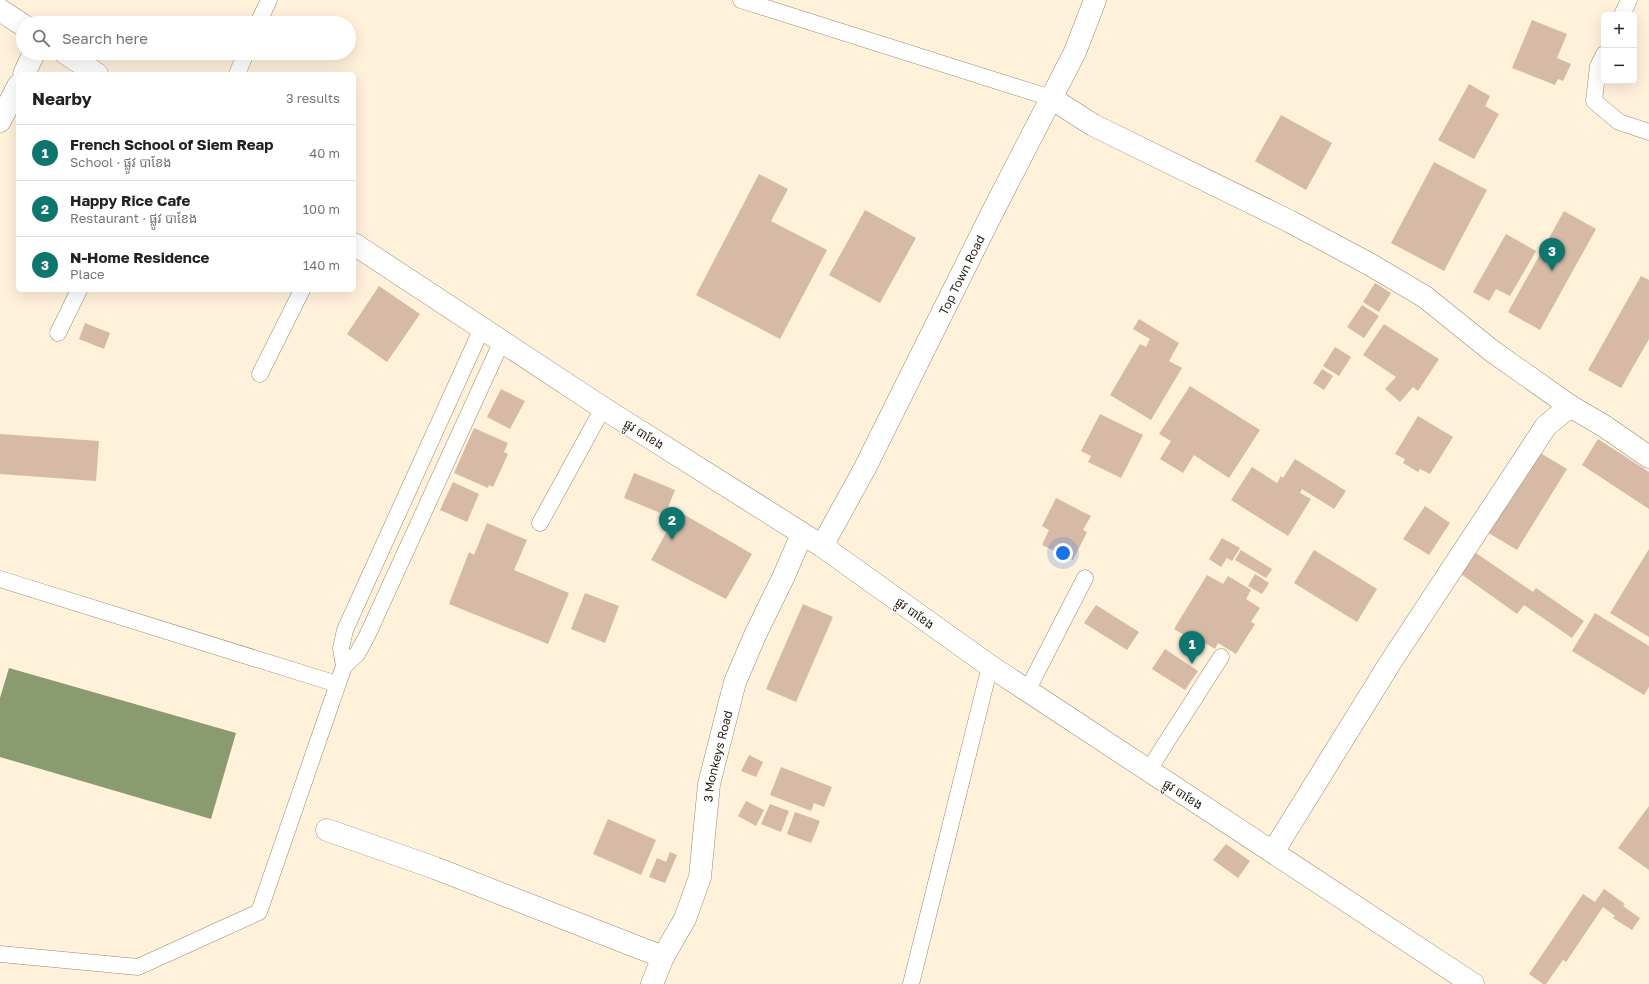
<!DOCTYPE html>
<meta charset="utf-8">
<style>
:root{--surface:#fff;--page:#f2f2f2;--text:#222;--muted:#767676;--line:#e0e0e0;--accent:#0f766e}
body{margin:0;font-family:"Golos Text","Noto Sans Khmer",sans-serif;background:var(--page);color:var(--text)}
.controls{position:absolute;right:12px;top:12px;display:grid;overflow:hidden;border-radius:6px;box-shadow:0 4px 16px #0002}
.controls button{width:36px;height:36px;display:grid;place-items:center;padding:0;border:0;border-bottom:1px solid var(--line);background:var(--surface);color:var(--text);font:20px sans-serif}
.you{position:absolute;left:1063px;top:553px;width:14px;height:14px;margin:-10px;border:3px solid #fff;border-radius:50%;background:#1a73e8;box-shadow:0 0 0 6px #1a73e833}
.badge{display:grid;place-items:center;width:26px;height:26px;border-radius:50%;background:var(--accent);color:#fff;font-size:13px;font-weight:700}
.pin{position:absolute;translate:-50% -33px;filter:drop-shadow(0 1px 2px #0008)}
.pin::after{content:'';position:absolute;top:21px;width:14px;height:12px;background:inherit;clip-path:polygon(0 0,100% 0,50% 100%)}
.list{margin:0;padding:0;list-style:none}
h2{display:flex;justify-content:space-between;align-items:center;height:52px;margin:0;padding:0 16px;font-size:17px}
h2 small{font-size:13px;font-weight:400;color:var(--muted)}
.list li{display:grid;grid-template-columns:26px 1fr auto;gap:12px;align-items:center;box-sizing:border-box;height:56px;padding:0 16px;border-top:1px solid var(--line)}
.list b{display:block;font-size:15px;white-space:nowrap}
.list p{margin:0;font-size:13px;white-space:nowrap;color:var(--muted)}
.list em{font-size:13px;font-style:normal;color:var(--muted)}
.icon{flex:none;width:22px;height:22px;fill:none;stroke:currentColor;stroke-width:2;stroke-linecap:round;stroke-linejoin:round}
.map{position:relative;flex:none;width:1649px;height:984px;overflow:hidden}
.search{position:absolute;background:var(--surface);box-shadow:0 4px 16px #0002;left:16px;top:16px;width:340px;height:44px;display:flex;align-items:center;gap:10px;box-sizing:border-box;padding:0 14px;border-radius:22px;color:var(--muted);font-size:15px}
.panel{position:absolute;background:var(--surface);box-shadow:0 4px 16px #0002;left:16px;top:72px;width:340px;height:220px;border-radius:6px}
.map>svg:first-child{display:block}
.water{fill:#8a9b70}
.building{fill:#d7baa6}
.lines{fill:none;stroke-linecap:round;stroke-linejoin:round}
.lane-casing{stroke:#99886e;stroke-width:17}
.street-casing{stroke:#99886e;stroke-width:23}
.secondary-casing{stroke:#99886e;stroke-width:23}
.lane{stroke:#fff;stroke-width:16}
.street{stroke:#fff;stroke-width:22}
.secondary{stroke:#fff;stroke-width:22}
.labels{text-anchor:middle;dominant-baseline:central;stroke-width:3;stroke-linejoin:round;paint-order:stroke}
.street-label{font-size:12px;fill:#231d12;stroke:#fff}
</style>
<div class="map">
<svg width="1649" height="984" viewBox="0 0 1649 984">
<rect width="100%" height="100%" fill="#fff1da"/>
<!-- water -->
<polygon class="water" points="9,668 236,733 211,819 0,757 0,698"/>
<!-- building -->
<g class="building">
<polygon points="1532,20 1567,34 1557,58 1571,64 1563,81 1558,79 1555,85 1512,68"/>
<polygon points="1469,84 1490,96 1485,106 1499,114 1474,159 1438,140"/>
<polygon points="1281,115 1332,143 1306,190 1255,161"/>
<polygon points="1434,162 1487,190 1444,271 1391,243"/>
<polygon points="759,174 788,189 771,221 827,250 780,339 696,295"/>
<polygon points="865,210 916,238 880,303 829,275"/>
<polygon points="1564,211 1596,229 1540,330 1508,312"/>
<polygon points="1506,234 1536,251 1510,296 1496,289 1489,301 1473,292"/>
<polygon points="1641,276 1649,280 1649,339 1621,388 1588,370"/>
<polygon points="1375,283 1391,293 1379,312 1363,302"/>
<polygon points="379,286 420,314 387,362 347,334"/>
<polygon points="1362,305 1379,316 1364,338 1347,327"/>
<polygon points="1139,319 1179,343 1169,361 1182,368 1151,420 1110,395 1140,344 1146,347 1150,339 1133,329"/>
<polygon points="85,323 110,333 104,349 79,339"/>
<polygon points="1384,324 1439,359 1418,391 1413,387 1400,402 1385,389 1396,377 1363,355"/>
<polygon points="1335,347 1351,357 1339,376 1323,366"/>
<polygon points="1322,369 1333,376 1324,390 1313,383"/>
<polygon points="1190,386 1260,430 1229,478 1194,455 1183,473 1160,459 1171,441 1159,434"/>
<polygon points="501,389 525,401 510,429 487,417"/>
<polygon points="1100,414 1143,435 1121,478 1088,462 1091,456 1081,451"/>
<polygon points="1418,416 1453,437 1430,474 1420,469 1418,472 1403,463 1405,459 1395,454"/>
<polygon points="474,428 508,443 504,452 508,454 493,487 489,485 488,488 454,473"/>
<polygon points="0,434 99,441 96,481 0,474"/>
<polygon points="1598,439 1649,472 1649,509 1582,465"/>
<polygon points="1537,451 1567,469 1517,550 1487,532"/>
<polygon points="1295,459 1346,491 1334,509 1302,489 1300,493 1311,499 1288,536 1231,500 1252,467 1277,483 1281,476 1283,478"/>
<polygon points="634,473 675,490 665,515 624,498"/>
<polygon points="453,482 479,494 467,522 440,510"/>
<polygon points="1056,498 1091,516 1083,530 1087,532 1073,560 1042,545 1049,530 1042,526"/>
<polygon points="1425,506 1450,523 1429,555 1403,539"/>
<polygon points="678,511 752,554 726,599 651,560"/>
<polygon points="487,523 527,540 514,570 569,593 548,644 449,604 469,552 474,555"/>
<polygon points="1222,538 1240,548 1232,561 1227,558 1221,567 1209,559"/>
<polygon points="1649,549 1649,637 1610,613"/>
<polygon points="1241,550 1272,569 1266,578 1235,560"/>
<polygon points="1314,550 1377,589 1357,622 1294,583"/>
<polygon points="1476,553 1533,592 1536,588 1584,621 1572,638 1524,605 1517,614 1461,574"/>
<polygon points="1255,574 1269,583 1262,594 1248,586"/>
<polygon points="1207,575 1223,584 1228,576 1251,590 1246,599 1260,608 1251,622 1255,624 1236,654 1218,643 1215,649 1198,639 1196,642 1174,629"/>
<polygon points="585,593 619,606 605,643 571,629"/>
<polygon points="803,604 833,617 796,702 766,689"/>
<polygon points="1096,605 1139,632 1127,650 1084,623"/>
<polygon points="1595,613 1649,646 1649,687 1644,695 1572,651"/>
<polygon points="1165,649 1198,671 1185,690 1152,669"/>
<polygon points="749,755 763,762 756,777 741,771"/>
<polygon points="781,767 832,787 824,807 814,803 811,811 770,795"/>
<polygon points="746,801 764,810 756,826 738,816"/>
<polygon points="770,804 789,811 781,832 761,824"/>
<polygon points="1649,806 1649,870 1618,848"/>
<polygon points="795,812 820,821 811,843 787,834"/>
<polygon points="608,819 656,840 641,875 593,854"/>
<polygon points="1226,844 1250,861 1238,878 1213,860"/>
<polygon points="670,852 677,855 665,883 649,877 657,858 666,862"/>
<polygon points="1604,889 1625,904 1623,906 1640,918 1632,930 1613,918 1615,916 1603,907 1566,962 1563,960 1546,984 1543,984 1529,974 1583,894 1595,902"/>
</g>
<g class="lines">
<defs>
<g id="lane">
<polyline points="741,0 1051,98"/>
<polyline points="1622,15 1629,0"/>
<polyline points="258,23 269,0"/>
<polyline points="1604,54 1598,66 1594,101 1619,122 1649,132"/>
<polyline points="237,74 246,53"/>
<polyline points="58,333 79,290"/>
<polyline points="260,374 302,290"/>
<polyline points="540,523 603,408"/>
<polyline points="0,579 337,684"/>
<polyline points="344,666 341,648 345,630 482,328"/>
<polyline points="1027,691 1085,578"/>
<polyline points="1148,771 1221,657"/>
<polyline points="0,954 138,967 259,912 344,666 357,654 367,636 502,341"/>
<polyline points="911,984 990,666"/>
</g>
<g id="street">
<polyline points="24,74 34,53"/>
<polyline points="1051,98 1093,125 1289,221 1371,265 1425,297 1492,351 1570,406 1604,426 1649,457"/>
<polyline points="0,121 18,86"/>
<path id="s1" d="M822,546L865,468L991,215L1075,52L1095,0"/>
<polyline points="327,830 435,868 663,957"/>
<polyline points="1273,852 1390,663 1546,426 1570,406"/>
<path id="s2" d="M652,984L663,957L685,919L700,877L709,784L735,682L756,633L783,578L802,534"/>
</g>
<g id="secondary">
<polyline points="0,10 23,25"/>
<polyline points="65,53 97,74"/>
<polyline points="354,244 603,408 822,546 990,666 1473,984"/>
</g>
</defs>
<!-- lane casing -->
<use href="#lane" class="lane-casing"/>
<!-- street casing -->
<use href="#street" class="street-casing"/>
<!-- secondary casing -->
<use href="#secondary" class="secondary-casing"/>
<!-- lane -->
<use href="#lane" class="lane"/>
<!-- street -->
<use href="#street" class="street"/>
<!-- secondary -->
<use href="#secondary" class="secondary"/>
</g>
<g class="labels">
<!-- street labels -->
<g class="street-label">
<text stroke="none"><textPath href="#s1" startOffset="305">Top Town Road</textPath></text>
<text transform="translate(644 434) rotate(32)">ផ្លូវ បាខែង</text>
<text transform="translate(915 613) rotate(36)">ផ្លូវ បាខែង</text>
<text stroke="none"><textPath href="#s2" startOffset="240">3 Monkeys Road</textPath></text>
<text transform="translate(1183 794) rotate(33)">ផ្លូវ បាខែង</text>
</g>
</g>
</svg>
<div class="controls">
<button>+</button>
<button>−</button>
</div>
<div class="you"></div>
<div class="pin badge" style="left:1192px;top:664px">1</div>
<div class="pin badge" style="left:672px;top:540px">2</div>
<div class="pin badge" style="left:1552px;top:271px">3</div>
<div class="search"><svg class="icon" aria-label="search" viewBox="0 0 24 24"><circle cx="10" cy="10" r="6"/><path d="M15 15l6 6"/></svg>Search here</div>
<section class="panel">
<h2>Nearby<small>3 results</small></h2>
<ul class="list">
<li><span class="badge">1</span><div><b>French School of Siem Reap</b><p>School · ផ្លូវ បាខែង</p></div><em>40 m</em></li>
<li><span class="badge">2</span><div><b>Happy Rice Cafe</b><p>Restaurant · ផ្លូវ បាខែង</p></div><em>100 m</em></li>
<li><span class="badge">3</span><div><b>N-Home Residence</b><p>Place</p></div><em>140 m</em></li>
</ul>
</section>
</div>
